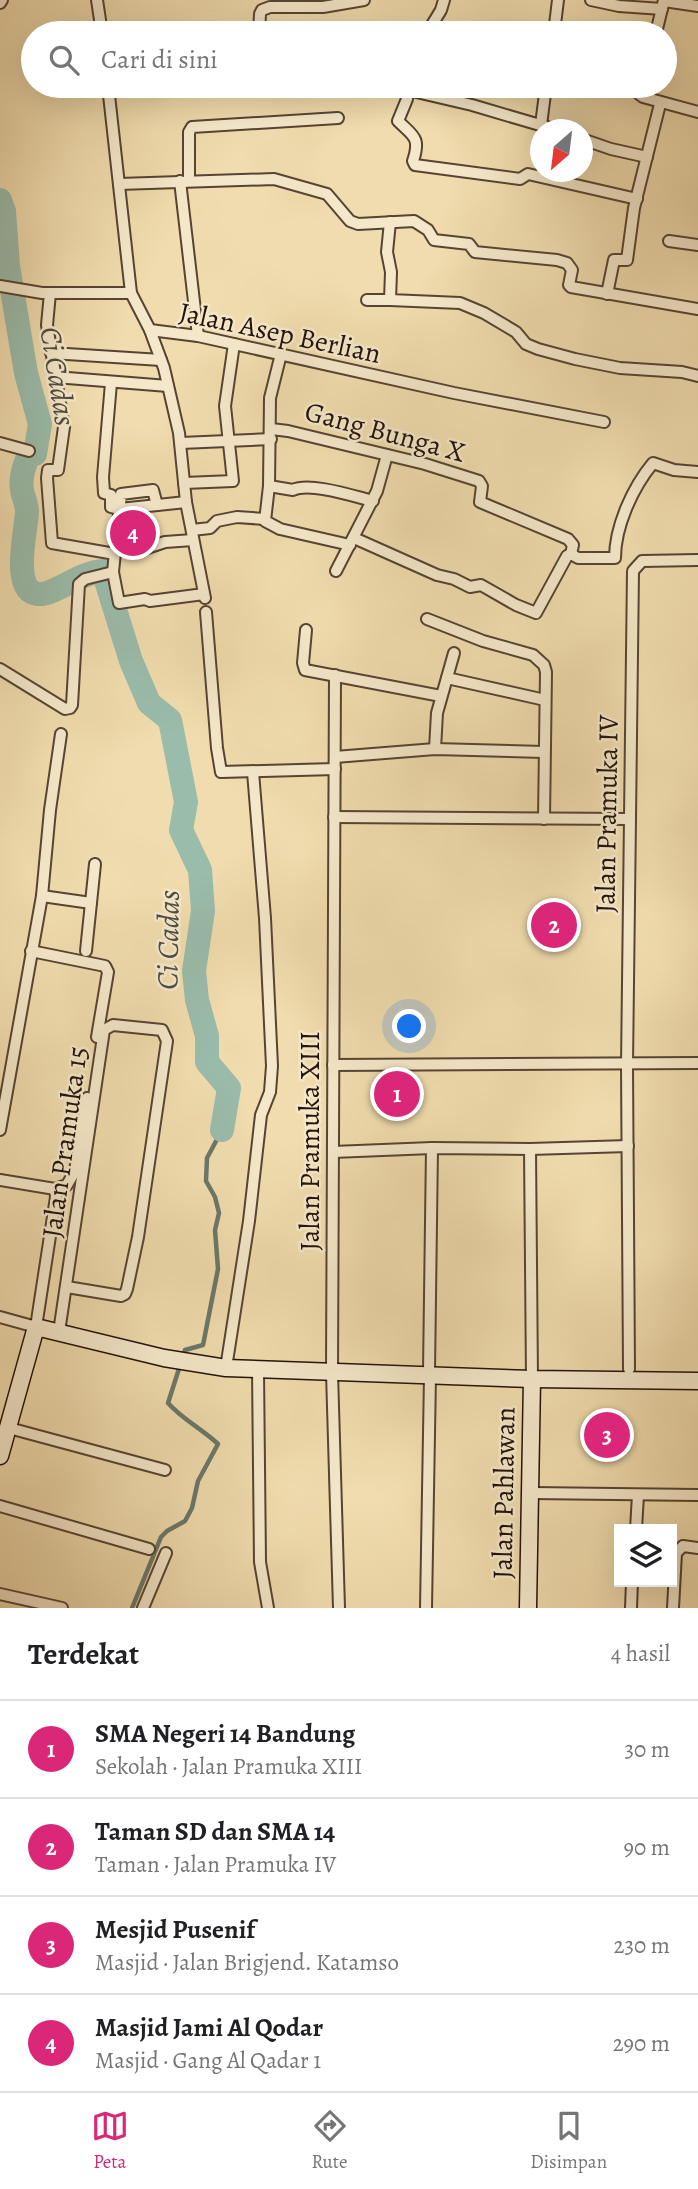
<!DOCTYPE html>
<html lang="id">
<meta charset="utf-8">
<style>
:root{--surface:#fff;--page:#f6f6f6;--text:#202124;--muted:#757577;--line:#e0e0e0;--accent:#db2777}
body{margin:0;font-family:Alegreya,serif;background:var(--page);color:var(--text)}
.controls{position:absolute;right:21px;bottom:21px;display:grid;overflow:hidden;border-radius:0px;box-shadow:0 7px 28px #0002}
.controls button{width:63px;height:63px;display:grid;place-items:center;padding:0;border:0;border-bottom:2px solid var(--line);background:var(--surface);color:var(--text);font:35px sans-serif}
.compass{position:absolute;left:530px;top:119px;width:63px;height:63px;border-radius:50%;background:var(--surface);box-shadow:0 7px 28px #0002;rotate:208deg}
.you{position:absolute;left:410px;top:1027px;width:24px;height:24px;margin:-18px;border:5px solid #fff;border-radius:50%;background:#1a73e8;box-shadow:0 0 0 10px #1a73e833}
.badge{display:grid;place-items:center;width:46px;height:46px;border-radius:50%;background:var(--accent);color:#fff;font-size:23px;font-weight:700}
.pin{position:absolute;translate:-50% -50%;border:4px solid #fff;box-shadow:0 2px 7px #0006}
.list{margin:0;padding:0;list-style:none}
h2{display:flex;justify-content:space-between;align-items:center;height:91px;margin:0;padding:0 28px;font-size:30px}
h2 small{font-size:23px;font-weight:400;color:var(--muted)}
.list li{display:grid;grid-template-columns:46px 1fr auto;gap:21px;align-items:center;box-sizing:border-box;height:98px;padding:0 28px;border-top:2px solid var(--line)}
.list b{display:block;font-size:26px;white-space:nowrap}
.list p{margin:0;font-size:23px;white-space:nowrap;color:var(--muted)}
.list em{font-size:23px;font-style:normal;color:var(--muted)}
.icon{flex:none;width:38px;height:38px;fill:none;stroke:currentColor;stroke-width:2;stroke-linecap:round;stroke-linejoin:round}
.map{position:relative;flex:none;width:698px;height:1608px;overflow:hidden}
.search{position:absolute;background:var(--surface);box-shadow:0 7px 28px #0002;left:21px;right:21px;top:21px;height:77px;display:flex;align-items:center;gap:18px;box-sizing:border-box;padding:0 24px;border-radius:38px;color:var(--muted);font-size:26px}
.sheet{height:483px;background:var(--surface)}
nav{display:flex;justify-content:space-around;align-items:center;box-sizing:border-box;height:98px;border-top:2px solid var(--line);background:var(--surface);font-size:19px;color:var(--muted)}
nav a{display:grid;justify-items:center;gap:4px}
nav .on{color:var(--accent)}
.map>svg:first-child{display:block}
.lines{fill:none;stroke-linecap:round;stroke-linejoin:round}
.stream{stroke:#6a786a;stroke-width:4.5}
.river{stroke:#9abcab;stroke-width:24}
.street-casing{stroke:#564432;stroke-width:14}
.secondary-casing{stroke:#221209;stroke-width:19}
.street{stroke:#f5e8ca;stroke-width:10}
.secondary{stroke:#f5e8ca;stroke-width:16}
.labels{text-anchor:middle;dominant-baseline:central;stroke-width:5;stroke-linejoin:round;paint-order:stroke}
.street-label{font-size:28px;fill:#221209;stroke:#f5e8ca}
.water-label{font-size:30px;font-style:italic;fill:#4c4e42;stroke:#f5e8ca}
</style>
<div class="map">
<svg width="698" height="1608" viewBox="0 0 698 1608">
<rect width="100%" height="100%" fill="#f0dcae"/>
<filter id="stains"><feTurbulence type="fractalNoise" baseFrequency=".00286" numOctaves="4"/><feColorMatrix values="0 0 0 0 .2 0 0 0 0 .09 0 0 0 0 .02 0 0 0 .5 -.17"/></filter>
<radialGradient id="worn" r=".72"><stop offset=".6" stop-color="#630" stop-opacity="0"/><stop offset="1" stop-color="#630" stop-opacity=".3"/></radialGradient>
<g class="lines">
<!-- stream -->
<path class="stream" d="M132,1608L161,1537L167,1531L185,1521L192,1508L198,1481L218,1444C202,1429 182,1419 168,1403L185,1350L203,1345L218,1269L215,1230L219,1213L215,1197L206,1181L207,1158L222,1130"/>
<!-- river -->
<path class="river" d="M0,200L4,211L8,266L26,373L40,424L35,454H30C24,464 20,478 22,490C23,497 27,504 27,511C27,528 10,591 38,594C53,596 80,572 103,571L131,661L149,703L170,720L186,802L181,830L200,870L203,911L194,971L197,1000L207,1036V1062L229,1088L222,1130"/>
<defs>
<g id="street">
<polyline points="97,0 102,33"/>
<polyline points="591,0 619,6 662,9"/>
<polyline points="664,1 698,6"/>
<polyline points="0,3 2,0"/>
<polyline points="259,33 260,14 262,10 270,7 323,7 364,0"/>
<polyline points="427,33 441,10 444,0"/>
<polyline points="554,33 558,0"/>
<polyline points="656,33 664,0"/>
<polyline points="108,86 131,293 150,330 164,368 179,433 186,502 205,598"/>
<path d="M409,86L407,99L398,121C413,136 421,137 413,161L415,165L520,179L528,174L637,199"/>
<polyline points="641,86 639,94 643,97 698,112"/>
<polyline points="412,91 472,105 557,130"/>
<polyline points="541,125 546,86"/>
<polyline points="582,139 611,149 647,157"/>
<polyline points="180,181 198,336"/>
<polyline points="189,181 189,132 192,127 338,118"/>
<polyline points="119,184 274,179 327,194 350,221 358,224 414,221 428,230 434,240 469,244 475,252 557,260 567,263 572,270 569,285 571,287 698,309"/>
<polyline points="390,222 387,252 391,272 390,300 460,303 484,313 516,332 526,344 538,349 575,359 620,368 682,372 698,376"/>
<polyline points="669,241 698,245"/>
<polyline points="0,286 42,293 131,293"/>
<polyline points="50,293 47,325 64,427 58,470 48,470 47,478 52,543 115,554"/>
<polyline points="607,294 614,260 627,260 634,208 660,104"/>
<polyline points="367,300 390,300"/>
<polyline points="150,330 198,336 454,393 604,422"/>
<polyline points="51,353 161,360"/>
<polyline points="281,354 270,398 269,486 265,521 280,529 350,545"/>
<polyline points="55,377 168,386"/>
<polyline points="111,383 103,477 104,493 111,495 111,507 120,509"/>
<polyline points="271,429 288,431 425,464 479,481 482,486 480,502 568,539 573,545 571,554"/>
<polyline points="0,443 29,451"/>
<polyline points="181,443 271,439"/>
<polyline points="184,483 233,481 225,406 234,344"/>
<path d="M269,486L293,490C310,482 353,496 373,501"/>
<polyline points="120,509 186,502"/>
<polyline points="192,530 210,528 217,521 237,517 265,519"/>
<polyline points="354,538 437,575 454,579 470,587 481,585 516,605 536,613 567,556 571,554"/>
<polyline points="115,551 141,550 165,542 193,540"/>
<path d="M571,554L578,558H615C615,526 633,487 653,463L674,470L698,472"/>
<polyline points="336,571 377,491 387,455"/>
<polyline points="113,572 119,603 145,599 150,601 204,594"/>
<polyline points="206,612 217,748 221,772 335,769"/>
<polyline points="427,619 483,641 533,655 544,665 546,672 544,819"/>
<polyline points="306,630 303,663 305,670 441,696"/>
<polyline points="0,669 65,709 70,708 72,705 79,584 85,579 113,572 121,494 153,490 157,505"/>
<polyline points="335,675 332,1373 339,1608"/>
<polyline points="447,678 545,700"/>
<polyline points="435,749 437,713 454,653"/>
<polyline points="335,757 435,749 544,752"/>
<polyline points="334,817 630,819"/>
<polyline points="42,896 91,903"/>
<polyline points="31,951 105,966 108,972 97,1037"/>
<polyline points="86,951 95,864"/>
<polyline points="333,1065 698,1063"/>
<polyline points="0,1130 42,896 50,810 61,734"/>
<polyline points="530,1149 628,1146"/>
<polyline points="333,1152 432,1148"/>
<polyline points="0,1180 55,1189 67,1185 75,1171 87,1098"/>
<polyline points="0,1317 36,1327 56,1197 55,1189"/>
<polyline points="59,1332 104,1030 113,1025 162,1030 167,1041 138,1237 127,1289 125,1294 121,1296 67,1287"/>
<polyline points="226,1368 249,1221 261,1115 270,1092 272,1066 265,918 253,772"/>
<polyline points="629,1369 627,1065 633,571 642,561 698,560"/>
<polyline points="258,1370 260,1562 268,1608"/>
<polyline points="429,1372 432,1148 530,1149 532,1379"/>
<polyline points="9,1428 165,1470"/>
<polyline points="531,1493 698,1495"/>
<polyline points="0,1506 149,1549"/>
<polyline points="636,1529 638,1495"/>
<polyline points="0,1594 62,1608"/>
<polyline points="143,1608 166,1553"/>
<polyline points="426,1608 430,1376"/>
<polyline points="631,1608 632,1582"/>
<polyline points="673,1608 676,1553 683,1546 698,1548"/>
</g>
<g id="secondary">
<polyline points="0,1456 36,1327 164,1358 226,1368 532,1379 698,1381"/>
<polyline points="528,1608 532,1379"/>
</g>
</defs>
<!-- street casing -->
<use href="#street" class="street-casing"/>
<!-- secondary casing -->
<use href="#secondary" class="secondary-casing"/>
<!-- street -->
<use href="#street" class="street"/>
<!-- secondary -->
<use href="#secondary" class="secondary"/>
</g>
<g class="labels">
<!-- street labels -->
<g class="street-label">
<text transform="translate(280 333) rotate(12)">Jalan Asep Berlian</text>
<text transform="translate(385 432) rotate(15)">Gang Bunga X</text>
<text transform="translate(607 814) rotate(-89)">Jalan Pramuka IV</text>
<text transform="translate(310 1141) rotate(-90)">Jalan Pramuka XIII</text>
<text transform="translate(65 1142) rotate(-82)">Jalan Pramuka 15</text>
<text transform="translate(504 1493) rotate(-89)">Jalan Pahlawan</text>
</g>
<!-- water labels -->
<g class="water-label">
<text transform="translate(58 376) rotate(81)">Ci Cadas</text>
<text transform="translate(168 940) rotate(-89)">Ci Cadas</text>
</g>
</g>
<rect width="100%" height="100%" filter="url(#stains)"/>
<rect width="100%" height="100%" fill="url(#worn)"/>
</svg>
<div class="controls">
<button><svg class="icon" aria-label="layers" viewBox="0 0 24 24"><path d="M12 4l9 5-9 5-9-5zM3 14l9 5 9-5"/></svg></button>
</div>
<svg class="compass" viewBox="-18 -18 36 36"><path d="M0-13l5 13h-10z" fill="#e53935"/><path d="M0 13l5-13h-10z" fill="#757577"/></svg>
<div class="you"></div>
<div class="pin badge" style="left:397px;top:1094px">1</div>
<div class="pin badge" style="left:554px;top:925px">2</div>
<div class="pin badge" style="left:607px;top:1435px">3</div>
<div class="pin badge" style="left:133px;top:533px">4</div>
<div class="search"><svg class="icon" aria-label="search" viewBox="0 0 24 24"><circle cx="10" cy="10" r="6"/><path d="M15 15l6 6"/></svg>Cari di sini</div>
</div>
<section class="sheet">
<h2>Terdekat<small>4 hasil</small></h2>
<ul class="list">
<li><span class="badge">1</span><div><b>SMA Negeri 14 Bandung</b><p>Sekolah · Jalan Pramuka XIII</p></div><em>30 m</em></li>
<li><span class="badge">2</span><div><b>Taman SD dan SMA 14</b><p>Taman · Jalan Pramuka IV</p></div><em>90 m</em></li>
<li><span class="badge">3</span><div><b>Mesjid Pusenif</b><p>Masjid · Jalan Brigjend. Katamso</p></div><em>230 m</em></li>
<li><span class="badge">4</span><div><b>Masjid Jami Al Qodar</b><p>Masjid · Gang Al Qadar 1</p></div><em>290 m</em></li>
</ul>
</section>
<nav>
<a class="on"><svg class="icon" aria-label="map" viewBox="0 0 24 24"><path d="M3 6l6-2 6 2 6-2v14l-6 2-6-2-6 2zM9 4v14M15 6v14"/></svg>Peta</a>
<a><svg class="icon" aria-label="directions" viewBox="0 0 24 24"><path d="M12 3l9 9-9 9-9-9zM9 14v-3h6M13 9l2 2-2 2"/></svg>Rute</a>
<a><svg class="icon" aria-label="saved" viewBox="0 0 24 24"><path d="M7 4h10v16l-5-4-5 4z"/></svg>Disimpan</a>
</nav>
